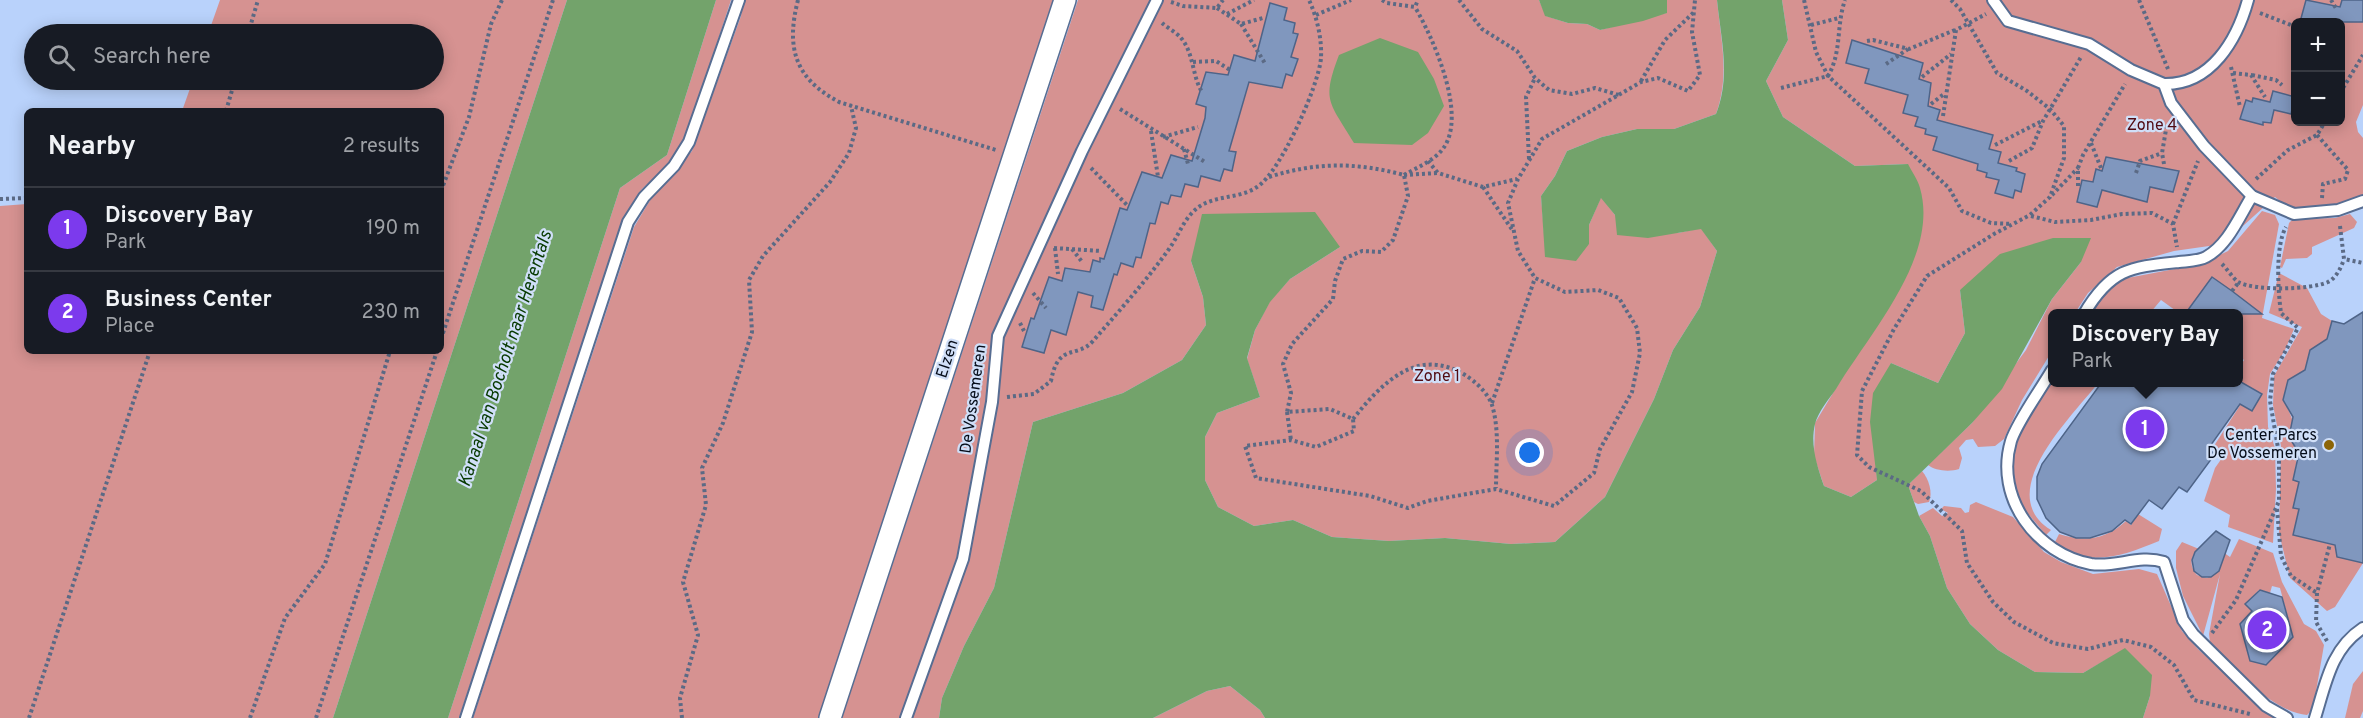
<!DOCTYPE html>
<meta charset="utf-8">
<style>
:root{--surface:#171b24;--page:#242831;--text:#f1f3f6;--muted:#9ea1a6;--line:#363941;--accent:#7c3aed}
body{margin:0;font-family:Overpass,sans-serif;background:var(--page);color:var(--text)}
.controls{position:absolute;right:18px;top:18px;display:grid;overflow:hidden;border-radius:9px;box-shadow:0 3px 15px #0003}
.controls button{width:54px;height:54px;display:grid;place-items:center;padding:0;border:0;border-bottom:2px solid var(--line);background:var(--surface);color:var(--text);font:30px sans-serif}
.you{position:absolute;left:1530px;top:453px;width:21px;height:21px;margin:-15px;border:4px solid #fff;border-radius:50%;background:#1a73e8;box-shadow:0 0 0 9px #1a73e833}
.badge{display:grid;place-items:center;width:39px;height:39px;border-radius:50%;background:var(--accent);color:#fff;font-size:20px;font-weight:700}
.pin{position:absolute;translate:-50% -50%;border:3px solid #fff;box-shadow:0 2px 6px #0006}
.popup{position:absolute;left:2048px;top:309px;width:195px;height:78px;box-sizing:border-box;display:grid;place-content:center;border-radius:9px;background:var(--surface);filter:drop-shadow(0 2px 4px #0005);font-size:20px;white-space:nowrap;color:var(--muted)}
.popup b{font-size:22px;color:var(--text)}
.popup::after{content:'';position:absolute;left:50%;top:100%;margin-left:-12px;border:12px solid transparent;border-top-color:var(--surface)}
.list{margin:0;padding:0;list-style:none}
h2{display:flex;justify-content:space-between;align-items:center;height:78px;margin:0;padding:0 24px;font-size:26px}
h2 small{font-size:20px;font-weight:400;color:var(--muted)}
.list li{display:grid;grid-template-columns:39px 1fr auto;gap:18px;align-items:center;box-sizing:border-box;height:84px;padding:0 24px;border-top:2px solid var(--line)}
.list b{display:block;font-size:22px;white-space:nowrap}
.list p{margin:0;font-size:20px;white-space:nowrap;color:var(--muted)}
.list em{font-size:20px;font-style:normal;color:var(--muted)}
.icon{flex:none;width:33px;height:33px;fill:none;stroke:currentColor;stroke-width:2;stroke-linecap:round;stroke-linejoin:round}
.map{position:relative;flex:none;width:2363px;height:718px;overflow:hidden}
.search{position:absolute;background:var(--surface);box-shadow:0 3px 15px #0003;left:24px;top:24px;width:420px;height:66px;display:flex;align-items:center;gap:15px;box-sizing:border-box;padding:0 21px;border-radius:33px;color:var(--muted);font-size:22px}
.panel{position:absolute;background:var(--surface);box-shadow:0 3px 15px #0003;left:24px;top:108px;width:420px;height:246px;border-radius:9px}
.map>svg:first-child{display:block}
.green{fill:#d69291;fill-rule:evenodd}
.water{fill:#73a36b}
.building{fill:#8097be;stroke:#4e6488;stroke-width:1.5}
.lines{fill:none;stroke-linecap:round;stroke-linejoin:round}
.service-casing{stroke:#576d92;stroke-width:14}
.minor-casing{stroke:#576d92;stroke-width:24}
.path{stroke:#5b6a85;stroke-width:4;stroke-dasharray:3 3;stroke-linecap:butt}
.service{stroke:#fff;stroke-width:10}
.minor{stroke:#fff;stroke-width:21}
.poi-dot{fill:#8c6507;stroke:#d0dff8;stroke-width:2}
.labels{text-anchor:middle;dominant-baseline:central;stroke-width:4.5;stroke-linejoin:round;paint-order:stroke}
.park-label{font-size:16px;fill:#510b13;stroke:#d0dff8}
.street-label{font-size:16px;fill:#050c19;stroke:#d0dff8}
.poi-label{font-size:16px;fill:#050c19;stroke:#d0dff8;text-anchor:end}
.water-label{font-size:18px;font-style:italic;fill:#073a00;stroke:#d0dff8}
</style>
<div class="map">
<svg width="2363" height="718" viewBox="0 0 2363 718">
<rect width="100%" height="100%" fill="#b9d2fb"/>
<!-- green -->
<g class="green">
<polygon points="220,0 567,0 333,718 0,718 0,206 27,204 27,351 441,351 441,111 182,111 193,80 434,80 434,34 208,34"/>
<polygon points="716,0 731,0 686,138 671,163 642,189 625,218 459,718 448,718 620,188 667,155"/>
<polygon points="743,0 1054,0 819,718 473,718 634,227 652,197 692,151 741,16"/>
<path d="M1078,0H1539L1546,16L1568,23L1587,24L1600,30L1666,13L1667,0H1717C1721,40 1730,76 1716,114L1674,129H1637L1602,137L1567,151L1555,176L1541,196L1546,257L1589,244V225L1601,197L1615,215L1678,233L1701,228L1717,251L1700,307L1673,350L1654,399L1605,497L1555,542L1511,544L1445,538L1389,541L1332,537L1293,520L1254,526L1218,507L1205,480V437L1217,413L1260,397L1247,359L1255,330L1270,301L1290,279L1340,247L1191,261L1203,297L1206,325L1182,360L1123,393L1033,422L994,588L964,646L942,698L939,718H842Z"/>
<path d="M1782,0H2363V105L2356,122L2358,132L2363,138V196L2348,204L2290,209L2275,197L2223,244L2174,251L2117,267L2088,293L2075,313L2052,314V351L2022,400L2004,439L1995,446L1978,447L1973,439L1966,440L1959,448L1962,458L1959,469C1950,472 1935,471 1928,465L1972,423L2026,350L2052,299L2081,262L1960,290L1965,333L1938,383L1891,363L1876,459L1877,480L1851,497L1824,486L1814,456L1815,423L1845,373L1908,164L1855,166L1783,117L1766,81L1788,40ZM2296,22H2340V122H2296Z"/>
<path d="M2262,211L2275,215L2279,224L2262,318L2294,329L2285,350L2270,374L2267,395L2268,427L2275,448L2276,489L2273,543L2228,527L2230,515L2204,501L2215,468L2222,458L2212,449L2246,396C2238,382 2235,373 2244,360L2238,355V314L2179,313L2161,300L2150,313L2090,314L2117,280L2201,264L2228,251Z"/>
<polygon points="2350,214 2357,222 2354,228 2312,247 2312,254 2307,258 2286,259 2282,268 2280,267 2289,223 2293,219 2335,218"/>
<path d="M2279,273L2307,288L2321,314L2332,321L2327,339L2310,351L2305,370L2288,380L2283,400C2299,427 2300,450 2293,480L2299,482L2293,508L2299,509L2293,535L2338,546L2336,553L2339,557L2363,563L2335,607L2327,611L2290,578L2279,533L2281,446L2273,405L2274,376L2302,327L2269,313Z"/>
<path d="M2052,377V382L2098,383C2071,418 1992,493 2051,530L2046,535L2019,503L2012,487L2015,443Z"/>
<path d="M1922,471C1929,479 1933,493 1929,502L1918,504L1914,502L1908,485Z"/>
<polygon points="1976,502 2013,517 2044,552 2061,562 2093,574 2139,569 2157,574 2182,631 2198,649 2274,718 2143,718 2150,696 2125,649 2083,673 2035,672 1998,650 1970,624 1947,588 1930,536 1919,516 1933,508 1942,516 1948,513 1941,509 1944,506 1961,508 1965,513 1969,512 1970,505"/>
<path d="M2138,514L2162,529L2159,541C2122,556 2091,568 2054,544L2059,534C2085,542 2105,540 2126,521L2131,525Z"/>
<path d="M2239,539L2273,553L2282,582L2304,624L2316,631L2324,645L2313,709L2307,715C2278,714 2233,670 2211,651L2209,634L2220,574L2203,636L2183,596L2176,568V551L2182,542L2199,549C2190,556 2189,566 2197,575L2207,578L2219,571L2223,552L2230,557ZM2272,586L2280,588L2293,637L2274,657L2269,656L2266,665L2251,661L2253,652L2247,650L2240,624L2252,611L2245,604L2259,590L2270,593Z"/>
<polygon points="2363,671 2363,711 2360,718 2345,718 2353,684"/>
<polygon points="1230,686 1260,710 1265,718 1153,718 1207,691"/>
</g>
<!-- water -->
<g class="water">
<polygon points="567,0 716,0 667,155 620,188 448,718 333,718"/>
<polygon points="1539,0 1667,0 1667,13 1643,21 1600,30 1587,24 1568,23 1545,16"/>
<path d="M1717,0H1782L1788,40L1766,81L1783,117L1855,166L1908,164C1912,172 1918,180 1920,188C1940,257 1868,335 1836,389C1829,399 1818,412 1815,424C1810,445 1817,466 1824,486L1851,497L1877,480L1870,422L1873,393L1891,363L1938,383L1965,333L1960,290L2000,254L2053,238H2091L2081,262L2052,299L2002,389L1972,423L1908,485L1919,516L1930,536L1947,588L1970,624L1998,650L2035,672L2083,673L2125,648L2152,675L2150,696L2143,718H1265L1260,710L1230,686L1207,691L1153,718H939L942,698L964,646L994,588L1033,422L1123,393L1182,360L1206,325L1203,297L1191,261L1202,214L1315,212L1340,247L1290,279L1270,302L1255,330L1247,358L1260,397L1217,413L1205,437V480L1218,507L1254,526L1293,520L1332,537L1389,541L1445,538L1511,544L1555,542L1605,497L1654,399L1673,350L1700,307L1717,251L1701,229L1648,238L1617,235L1615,215L1601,198L1589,225V244L1576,261L1545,257L1541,196L1555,176L1567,151L1602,137L1637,129H1674L1716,114C1731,76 1721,40 1717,0Z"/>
<path d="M1380,38L1418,52L1434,79L1444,106L1428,133L1412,145L1354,143C1330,102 1321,102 1339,55Z"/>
</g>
<!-- building -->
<g class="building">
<polygon points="2306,0 2340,7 2342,0 2363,0 2363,22 2300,22"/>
<polygon points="1270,3 1287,8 1284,20 1295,23 1293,33 1298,34 1291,57 1298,59 1292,76 1286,74 1282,88 1249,82 1229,151 1236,152 1232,171 1224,169 1220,181 1201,176 1198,187 1185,184 1181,197 1171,195 1168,204 1161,202 1155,224 1150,223 1141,258 1136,257 1133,267 1121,263 1117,275 1114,274 1103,310 1091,307 1093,296 1078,292 1066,335 1051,330 1044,353 1022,347 1031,318 1034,319 1049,277 1062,281 1065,268 1090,272 1093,260 1100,262 1100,258 1104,259 1120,208 1127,210 1142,172 1162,178 1171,155 1192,161 1205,118 1206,107 1196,104 1206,72 1228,75 1234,55 1255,61"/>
<polygon points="1852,40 1923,63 1919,79 1931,83 1928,106 1940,110 1937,120 1993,135 1989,149 2001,152 1998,163 2017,168 2016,171 2025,174 2021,192 2015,190 2013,198 1995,193 1999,180 1986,177 1987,173 1977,170 1978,164 1933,150 1937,137 1925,134 1926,129 1915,126 1918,117 1903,113 1908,95 1865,83 1869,69 1846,63"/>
<polygon points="2273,91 2295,97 2291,114 2274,110 2271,123 2263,122 2263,125 2240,119 2246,100 2252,102 2253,98 2270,102"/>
<polygon points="2106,157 2179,171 2173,192 2150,187 2147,202 2102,190 2097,207 2077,202 2082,180 2093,182 2096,169 2102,171"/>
<polygon points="2212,277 2232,291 2262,314 2185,314"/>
<polygon points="2363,312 2363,563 2337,557 2335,545 2293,535 2299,509 2293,508 2299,482 2293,480 2299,453 2289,437 2293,417 2283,400 2288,380 2305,370 2310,350 2327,339 2332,321 2344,324"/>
<polygon points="2102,382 2241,382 2262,394 2252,411 2240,404 2208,449 2215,454 2187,492 2179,487 2162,509 2149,500 2131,524 2125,520 2112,531 2090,538 2076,538 2060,532 2046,518 2037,499 2037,477 2042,464"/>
<polygon points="2216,531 2230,540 2219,571 2211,577 2202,577 2194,571 2192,560 2195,552"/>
<polygon points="2260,590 2282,597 2293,637 2266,665 2250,661 2240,624 2252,611 2245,604"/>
</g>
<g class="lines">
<defs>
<g id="service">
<polyline points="1993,0 2008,21 2089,44 2131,70 2164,84 2171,103 2204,146 2252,196 2294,214 2338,210 2363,201"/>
<path d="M2164,84C2211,85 2237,40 2248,0"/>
<path d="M2084,314C2111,268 2131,267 2179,262C2187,261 2199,261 2206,257C2228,245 2239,217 2252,196"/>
<path d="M2052,370C2041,389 2017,422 2011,441C1994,498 2037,554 2091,564C2116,568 2139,554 2164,562L2183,620L2193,634L2266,706L2287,718"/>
<polyline points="466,718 628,222 644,197 674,166 689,142 739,0"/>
<polyline points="906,718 963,559 992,402 998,336 1082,151 1157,0"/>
<path d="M2315,718C2326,683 2331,649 2363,628"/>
</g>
<polyline id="minor" points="830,718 1065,0"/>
</defs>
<!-- service casing -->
<use href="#service" class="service-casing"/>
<!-- minor casing -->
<use href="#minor" class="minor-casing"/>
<!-- path -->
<g class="path">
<path d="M798,0C786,47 794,78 839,102L996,150"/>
<polyline points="1382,0 1387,3 1415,7 1418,0"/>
<polyline points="1459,0 1482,29 1517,51 1535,78 1549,90 1572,94 1595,88 1619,95"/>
<polyline points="1804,0 1816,52 1828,76 1949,188 1962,211 1991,223 2012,224"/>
<polyline points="1951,0 1960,9 1997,73 2027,91 2050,109 2064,126 2064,158 2050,197 2030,215 1994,234 1927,276 1894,329 1862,391 1857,455 1869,467 1921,491 1962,531 1967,563 1993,602 2014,622 2053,643 2088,649 2123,640 2151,647 2174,665 2194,700 2250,714"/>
<polyline points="2139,0 2168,69"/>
<polyline points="2331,0 2337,10"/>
<polyline points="1171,2 1183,6 1217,8 1223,0"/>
<polyline points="1217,8 1241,24 1263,18"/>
<polyline points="2260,13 2296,27"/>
<polyline points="1227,14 1254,0"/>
<polyline points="1316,15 1351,0"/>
<path d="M1162,23C1168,28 1177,33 1181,38C1194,53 1192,76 1202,92"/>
<polyline points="1241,24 1266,65"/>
<polyline points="1811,25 1839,18"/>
<polyline points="248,34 258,0"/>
<polyline points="1867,41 1873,40 1909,49 1955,30"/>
<polyline points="1193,62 1216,61 1230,70"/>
<polyline points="1886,64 1908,49"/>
<polyline points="2231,67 2240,107"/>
<polyline points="2233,73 2251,75 2265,97"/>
<polyline points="2252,75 2276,80 2282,85"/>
<polyline points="1922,77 1951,54"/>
<polyline points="1641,81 1665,40 1694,12"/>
<path d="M1781,88L1828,76C1842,52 1836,26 1845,0"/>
<polyline points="2340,93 2363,55"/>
<polyline points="1931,104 1944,94"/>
<polyline points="1120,109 1205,162"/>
<polyline points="226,111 235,80"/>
<polyline points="1943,116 1956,30 1986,14"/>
<polyline points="1151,131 1158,177"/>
<polyline points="2317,135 2348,170 2345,179 2323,184 2322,198"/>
<polyline points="1163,137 1198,127"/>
<polyline points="2091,143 2101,168"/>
<polyline points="1995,145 2042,121"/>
<polyline points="1184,149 1188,164"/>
<polyline points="1529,159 1526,97 1535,78"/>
<polyline points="1428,161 1438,173 1483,187 1517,179"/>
<polyline points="2009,161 2032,148 2043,121 2081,57"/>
<polyline points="2164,164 2162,153 2167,124"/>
<polyline points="1091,168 1127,205"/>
<polyline points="2136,173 2140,161 2162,153"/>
<path d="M1404,175C1416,168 1433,161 1442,150C1469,117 1433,38 1415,7"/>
<polyline points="1404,175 1438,173"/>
<path d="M1269,177C1316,162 1356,162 1404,175L1408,196L1393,240L1381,252L1362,251L1343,259L1335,281L1333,299L1292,344L1283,364L1291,393L1287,412L1330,409L1353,419L1354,431L1316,447L1291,440L1245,446L1256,478L1370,496L1408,508L1427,501L1496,489L1554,506L1594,473L1600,449L1632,392L1640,353L1637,328L1619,298L1598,290L1565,292L1535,278L1518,251L1508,203L1518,179L1542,139L1641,82L1658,78L1688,91L1700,75L1692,32L1695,0"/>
<polyline points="2256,179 2288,150 2317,135 2325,122"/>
<polyline points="2078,186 2078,168 2083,155 2125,84"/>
<polyline points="1483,187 1513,231"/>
<polyline points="441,191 469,117 491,24 502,0"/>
<polyline points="2052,195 2078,168"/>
<polyline points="0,199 27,198"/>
<polyline points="2031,216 2055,222 2091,220 2122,214 2152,213 2173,224 2177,247"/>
<polyline points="2173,224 2198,161"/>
<polyline points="2340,226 2344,259 2363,263"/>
<polyline points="1054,248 1101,251"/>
<polyline points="1055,248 1058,274"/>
<polyline points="1072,249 1083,263"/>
<path d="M2222,264C2227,269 2233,278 2238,282C2255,291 2310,290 2328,282C2336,278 2341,268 2344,259"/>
<polyline points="2232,291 2239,282"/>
<polyline points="1033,293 1046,308"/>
<polyline points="1020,323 1024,331"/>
<polyline points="441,339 553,0"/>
<path d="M1007,397L1034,394L1051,381C1058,342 1077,359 1093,341C1119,311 1146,281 1169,249C1177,238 1182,224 1191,214C1209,193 1236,201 1257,187C1280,173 1319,85 1321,58C1322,39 1317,17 1309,0"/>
<polyline points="1492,403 1535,278"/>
<polyline points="1287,412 1291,440"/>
<path d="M1353,419C1382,383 1417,346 1465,375C1475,381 1488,393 1492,405C1500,431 1496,462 1496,488"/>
<polyline points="2277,509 2281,556 2291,576 2317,593"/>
<path d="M2212,633L2236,600L2279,501V454L2270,401L2273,374L2298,328L2281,313C2278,291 2275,246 2286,227"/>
<polyline points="2327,641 2316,622 2317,593 2330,544"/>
<polyline points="29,718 150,351"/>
<polyline points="250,718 285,618 325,564 390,351"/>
<polyline points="316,718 437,351"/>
<polyline points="682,718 680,698 698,635 683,582 706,505 702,468 723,423 752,332 749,280 763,256 830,182 849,153 856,128 851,106"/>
</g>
<!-- service -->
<use href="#service" class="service"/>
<!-- minor -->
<use href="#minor" class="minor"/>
</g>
<!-- markers -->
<circle class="poi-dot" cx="2329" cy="445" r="6"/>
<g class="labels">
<!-- park labels -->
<g class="park-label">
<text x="2152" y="126">Zone 4</text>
<text x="1437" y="377">Zone 1</text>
</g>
<!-- street labels -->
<g class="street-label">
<text transform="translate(948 359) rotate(-72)">Elzen</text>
<text transform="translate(974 399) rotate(-82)">De Vossemeren</text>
</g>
<!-- poi labels -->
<g class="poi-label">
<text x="2317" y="436">Center Parcs<tspan x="2317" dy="18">De Vossemeren</tspan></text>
</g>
<!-- water labels -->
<g class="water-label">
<text transform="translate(506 359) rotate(-72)">Kanaal van Bocholt naar Herentals</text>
</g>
</g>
</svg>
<div class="controls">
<button>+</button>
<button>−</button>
</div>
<div class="you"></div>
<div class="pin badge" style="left:2145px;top:429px">1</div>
<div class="popup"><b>Discovery Bay</b>Park</div>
<div class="pin badge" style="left:2267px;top:630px">2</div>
<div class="search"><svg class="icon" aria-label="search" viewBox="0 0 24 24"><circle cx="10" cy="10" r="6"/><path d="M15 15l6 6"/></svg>Search here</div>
<section class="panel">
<h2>Nearby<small>2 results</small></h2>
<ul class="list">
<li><span class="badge">1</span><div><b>Discovery Bay</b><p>Park</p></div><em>190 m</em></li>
<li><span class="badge">2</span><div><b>Business Center</b><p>Place</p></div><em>230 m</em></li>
</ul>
</section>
</div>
